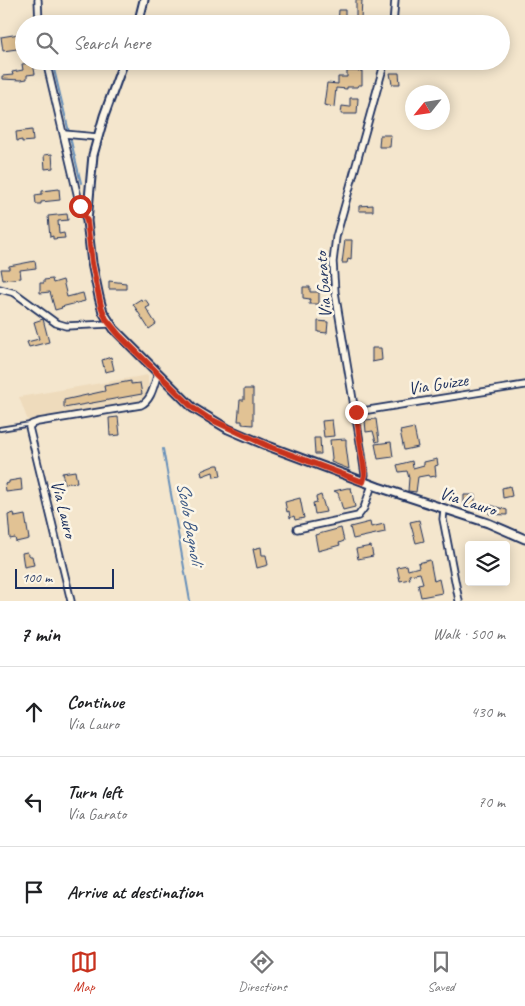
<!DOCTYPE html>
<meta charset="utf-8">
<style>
:root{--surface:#fff;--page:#f6f6f6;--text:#202124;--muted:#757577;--line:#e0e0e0;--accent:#c8321e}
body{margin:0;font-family:Caveat,sans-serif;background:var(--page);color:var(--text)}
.controls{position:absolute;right:15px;bottom:15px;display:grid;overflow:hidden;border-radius:5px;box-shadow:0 2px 12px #0003}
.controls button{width:45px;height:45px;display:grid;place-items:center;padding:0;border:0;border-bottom:1px solid var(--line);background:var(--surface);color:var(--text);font:25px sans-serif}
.compass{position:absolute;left:405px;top:85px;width:45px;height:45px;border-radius:50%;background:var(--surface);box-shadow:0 2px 12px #0003;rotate:240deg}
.scale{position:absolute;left:15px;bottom:12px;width:99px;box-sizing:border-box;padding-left:5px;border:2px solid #1b2f5e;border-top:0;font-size:14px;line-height:18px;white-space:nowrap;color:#1b2f5e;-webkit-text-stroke:4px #fcf5e5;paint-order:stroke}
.stop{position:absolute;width:15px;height:15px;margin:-11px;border:4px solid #c8321e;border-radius:50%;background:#fff}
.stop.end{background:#c8321e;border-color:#fff;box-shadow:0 1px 5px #0008}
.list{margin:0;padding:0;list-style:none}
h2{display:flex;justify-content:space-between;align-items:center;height:65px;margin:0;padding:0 20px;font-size:21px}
h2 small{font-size:16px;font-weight:400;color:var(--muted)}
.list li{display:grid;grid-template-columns:32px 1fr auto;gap:15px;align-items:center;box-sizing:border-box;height:90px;padding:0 20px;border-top:1px solid var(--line)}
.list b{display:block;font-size:19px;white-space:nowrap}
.list p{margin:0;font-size:16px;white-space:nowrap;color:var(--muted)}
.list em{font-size:16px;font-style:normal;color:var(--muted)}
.icon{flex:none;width:28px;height:28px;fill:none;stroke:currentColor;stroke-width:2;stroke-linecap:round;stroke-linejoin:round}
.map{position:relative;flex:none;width:525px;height:601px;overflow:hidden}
.search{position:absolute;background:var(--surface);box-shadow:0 2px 12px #0003;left:15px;right:15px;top:15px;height:55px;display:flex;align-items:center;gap:12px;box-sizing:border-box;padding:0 18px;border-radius:28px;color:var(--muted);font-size:19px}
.sheet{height:335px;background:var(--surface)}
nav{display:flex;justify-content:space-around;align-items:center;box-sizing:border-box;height:70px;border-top:1px solid var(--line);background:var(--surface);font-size:14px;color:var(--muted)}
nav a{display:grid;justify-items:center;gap:2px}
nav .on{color:var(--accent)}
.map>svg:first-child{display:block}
.built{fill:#eedbbc}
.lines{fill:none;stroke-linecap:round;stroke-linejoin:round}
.stream{stroke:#6790ba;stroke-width:2}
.building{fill:#e1c294;stroke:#1b2f5e}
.service-casing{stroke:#1b2f5e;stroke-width:6}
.minor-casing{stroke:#1b2f5e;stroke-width:9}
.tertiary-casing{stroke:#1b2f5e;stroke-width:11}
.service{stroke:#fcf5e5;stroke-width:2.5}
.minor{stroke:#fcf5e5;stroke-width:5.5}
.tertiary{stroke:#fcf5e5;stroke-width:7}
.route{stroke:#c8321e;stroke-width:6}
.labels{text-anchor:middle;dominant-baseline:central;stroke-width:5;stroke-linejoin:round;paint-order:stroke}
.street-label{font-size:18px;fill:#1b2f5e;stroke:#fcf5e5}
.water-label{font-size:19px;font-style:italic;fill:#3a5784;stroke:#fcf5e5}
</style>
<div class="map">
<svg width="525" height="601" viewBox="0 0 525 601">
<rect width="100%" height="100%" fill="#f4e6cd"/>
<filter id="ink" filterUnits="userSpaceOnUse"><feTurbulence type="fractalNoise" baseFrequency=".02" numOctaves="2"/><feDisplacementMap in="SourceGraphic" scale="10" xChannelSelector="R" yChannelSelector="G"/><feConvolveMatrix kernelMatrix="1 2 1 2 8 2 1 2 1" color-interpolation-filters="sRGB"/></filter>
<g filter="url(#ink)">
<!-- built -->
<polygon class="built" points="148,375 148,397 142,402 28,421 19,397"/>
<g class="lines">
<!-- stream -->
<g class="stream">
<polyline points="52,61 69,132"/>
<polyline points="70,137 81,183"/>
<polyline points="163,449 190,601"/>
</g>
</g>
<!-- building -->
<g class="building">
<polygon points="356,0 362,0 361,19 371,20 371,24 345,24 345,22 345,24 338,24 339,10 345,10 345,20 356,19"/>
<polygon points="19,34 20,39 24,39 24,48 3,51 1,37"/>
<polygon points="33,63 35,74 27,75 27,79 21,80 2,79 2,76 13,75 12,72 23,70 22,64"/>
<polygon points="347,71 362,71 362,85 358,85 357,87 347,87 347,89 336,88 334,107 324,105 327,83 338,84 338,77 347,77"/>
<polygon points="390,73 399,73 400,84 392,84"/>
<polygon points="350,98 358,98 357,114 341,114 342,106 350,107"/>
<polygon points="32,130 33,141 22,142 22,140 17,141 16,132"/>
<polygon points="380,135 391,135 390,147 379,147"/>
<polygon points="52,154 53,168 45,169 44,155"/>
<polygon points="59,189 60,200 41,202 41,204 36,204 35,195 42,194 42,191"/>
<polygon points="373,205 373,211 359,211 359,206"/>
<polygon points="67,214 68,220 58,221 59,234 64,233 65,238 53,239 53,236 50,237 48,216"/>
<polygon points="345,240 352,240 351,260 348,259 347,263 342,263"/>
<polygon points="35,261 36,268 20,270 21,278 3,280 1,269 9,269 9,266"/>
<polygon points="52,279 53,283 63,280 67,297 83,293 85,301 61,307 62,308 55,310 50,292 40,293 40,283 44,283 44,280"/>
<polygon points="109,281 126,283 126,289 109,289"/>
<polygon points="303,287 310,287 310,292 319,292 319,304 309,304 310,299 303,298"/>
<polygon points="141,299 142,301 145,299 150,306 146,308 156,324 149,329 133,304"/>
<polygon points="43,319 49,342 29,347 27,342 39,339 34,322"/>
<polygon points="318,321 328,322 327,333 318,332"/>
<polygon points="372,348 381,348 382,360 372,362"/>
<polygon points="111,357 114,370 105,372 102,360"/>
<polygon points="131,381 131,384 140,383 142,394 64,408 64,400 105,391 104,386"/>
<polygon points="244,389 253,389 253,425 242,424 242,421 238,421 240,400 244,400"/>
<polygon points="118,417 120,435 110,436 109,418"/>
<polygon points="376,419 379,441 376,442 373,431 366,432 365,420"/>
<polygon points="332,420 334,436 324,437 322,421"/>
<polygon points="414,428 418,447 404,450 400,431"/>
<polygon points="314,438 320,438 321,454 315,454"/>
<polygon points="346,439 346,446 349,469 331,462 332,458 330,440"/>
<polygon points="391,442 393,457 378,459 375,444"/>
<polygon points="437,459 438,465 435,466 436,476 429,477 429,475 418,477 416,492 408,491 409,478 407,471 399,472 397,465 412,461 413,468 424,465 424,462"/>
<polygon points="216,465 219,465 221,476 214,477 213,472 202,476 201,471"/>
<polygon points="75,471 77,482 65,484 62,473"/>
<polygon points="21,479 22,490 6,492 5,484 9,483 9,481"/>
<polygon points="510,486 512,496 503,498 502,488"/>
<polygon points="347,488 351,488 355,507 343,510 338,493 334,491"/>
<polygon points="321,495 326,512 315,514 313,503 317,502 316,497"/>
<polygon points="464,495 475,495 475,507 464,508"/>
<polygon points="300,498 304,518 295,520 294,516 290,518 289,511 287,512 285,502"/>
<polygon points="490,505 507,510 507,515 489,514"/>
<polygon points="14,513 15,517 25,515 29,539 16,542 15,538 10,539 8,515"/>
<polygon points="419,520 424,541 416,543 410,522"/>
<polygon points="370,522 371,527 384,524 385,532 353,539 350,527"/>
<polygon points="341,528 344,541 339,543 340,545 318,551 315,535"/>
<polygon points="371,546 373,556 358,559 356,549"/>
<polygon points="261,547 262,555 266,555 268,565 257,568 253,549"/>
<polygon points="27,552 30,556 32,556 34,565 24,567 22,553"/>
<polygon points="430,560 434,581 439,579 442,593 421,597 418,584 423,583 420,573 409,575 410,579 400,581 397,567 407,565 408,570 419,567 418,563"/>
</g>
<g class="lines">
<defs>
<polyline id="service" points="0,429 31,424"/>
<g id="minor">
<polyline points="38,0 39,24"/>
<polyline points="393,24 395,0"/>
<polyline points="46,61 80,206 87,221"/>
<polyline points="64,134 97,137"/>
<polyline points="0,289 15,293 56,323 66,326 110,324"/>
<polyline points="356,412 525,385"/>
<polyline points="363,482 365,475 361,448 335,292 333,262 336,237 385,61"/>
<polyline points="444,510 443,519 459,601"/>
<polyline points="297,529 358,516 364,508 372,485"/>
<path d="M71,601L29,427L32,424L38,422L141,405C152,400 154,384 158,373"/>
</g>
<g id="tertiary">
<polyline points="138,24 144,0"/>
<polyline points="124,61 104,116 93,155 87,221 92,263 99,297 103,312 114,329 193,408 228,429 268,446 378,487 488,523 525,539"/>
</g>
</defs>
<!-- service casing -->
<use href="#service" class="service-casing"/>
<!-- minor casing -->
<use href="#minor" class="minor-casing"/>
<!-- tertiary casing -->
<use href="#tertiary" class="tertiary-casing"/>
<!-- service -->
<use href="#service" class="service"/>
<!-- minor -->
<use href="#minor" class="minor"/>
<!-- tertiary -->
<use href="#tertiary" class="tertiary"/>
</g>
</g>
<g class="lines" filter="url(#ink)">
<!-- route -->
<polyline class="route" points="80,206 87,221 92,263 101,306 106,319 119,335 193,408 208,418 268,446 363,482 365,475 356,412"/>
</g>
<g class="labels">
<!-- street labels -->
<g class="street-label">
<text transform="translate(323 285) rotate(-94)">Via Garato</text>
<text transform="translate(438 384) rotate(-9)">Via Guizze</text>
<text transform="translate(468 501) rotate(18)">Via Lauro</text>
<text transform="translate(64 509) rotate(76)">Via Lauro</text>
</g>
<!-- water labels -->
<g class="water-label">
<text transform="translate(190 523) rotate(80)">Scolo Bagnoli</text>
</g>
</g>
</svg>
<div class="controls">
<button><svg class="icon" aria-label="layers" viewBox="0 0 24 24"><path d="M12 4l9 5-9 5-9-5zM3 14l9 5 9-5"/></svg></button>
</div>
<svg class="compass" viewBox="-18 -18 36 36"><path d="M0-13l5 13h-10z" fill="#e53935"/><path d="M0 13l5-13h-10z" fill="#757577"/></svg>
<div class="scale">100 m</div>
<div class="stop" style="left:80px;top:206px"></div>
<div class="stop end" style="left:356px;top:412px"></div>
<div class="search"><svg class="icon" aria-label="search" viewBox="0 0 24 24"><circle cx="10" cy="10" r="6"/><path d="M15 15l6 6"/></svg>Search here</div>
</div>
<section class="sheet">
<h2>7 min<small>Walk · 500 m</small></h2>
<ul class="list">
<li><svg class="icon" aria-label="ahead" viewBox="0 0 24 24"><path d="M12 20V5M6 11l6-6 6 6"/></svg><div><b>Continue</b><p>Via Lauro</p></div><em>430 m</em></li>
<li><svg class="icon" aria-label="left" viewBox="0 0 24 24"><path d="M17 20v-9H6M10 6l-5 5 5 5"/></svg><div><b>Turn left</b><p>Via Garato</p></div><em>70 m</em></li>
<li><svg class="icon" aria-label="arrive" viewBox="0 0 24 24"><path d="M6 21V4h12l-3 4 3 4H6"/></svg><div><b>Arrive at destination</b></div></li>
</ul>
</section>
<nav>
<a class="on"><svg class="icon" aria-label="map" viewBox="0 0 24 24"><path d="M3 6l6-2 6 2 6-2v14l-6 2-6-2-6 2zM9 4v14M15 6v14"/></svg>Map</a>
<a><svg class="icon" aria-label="directions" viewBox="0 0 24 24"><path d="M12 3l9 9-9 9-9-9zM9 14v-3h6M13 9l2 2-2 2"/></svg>Directions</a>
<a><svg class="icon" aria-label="saved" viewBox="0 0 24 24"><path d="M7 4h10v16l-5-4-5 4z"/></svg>Saved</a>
</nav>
